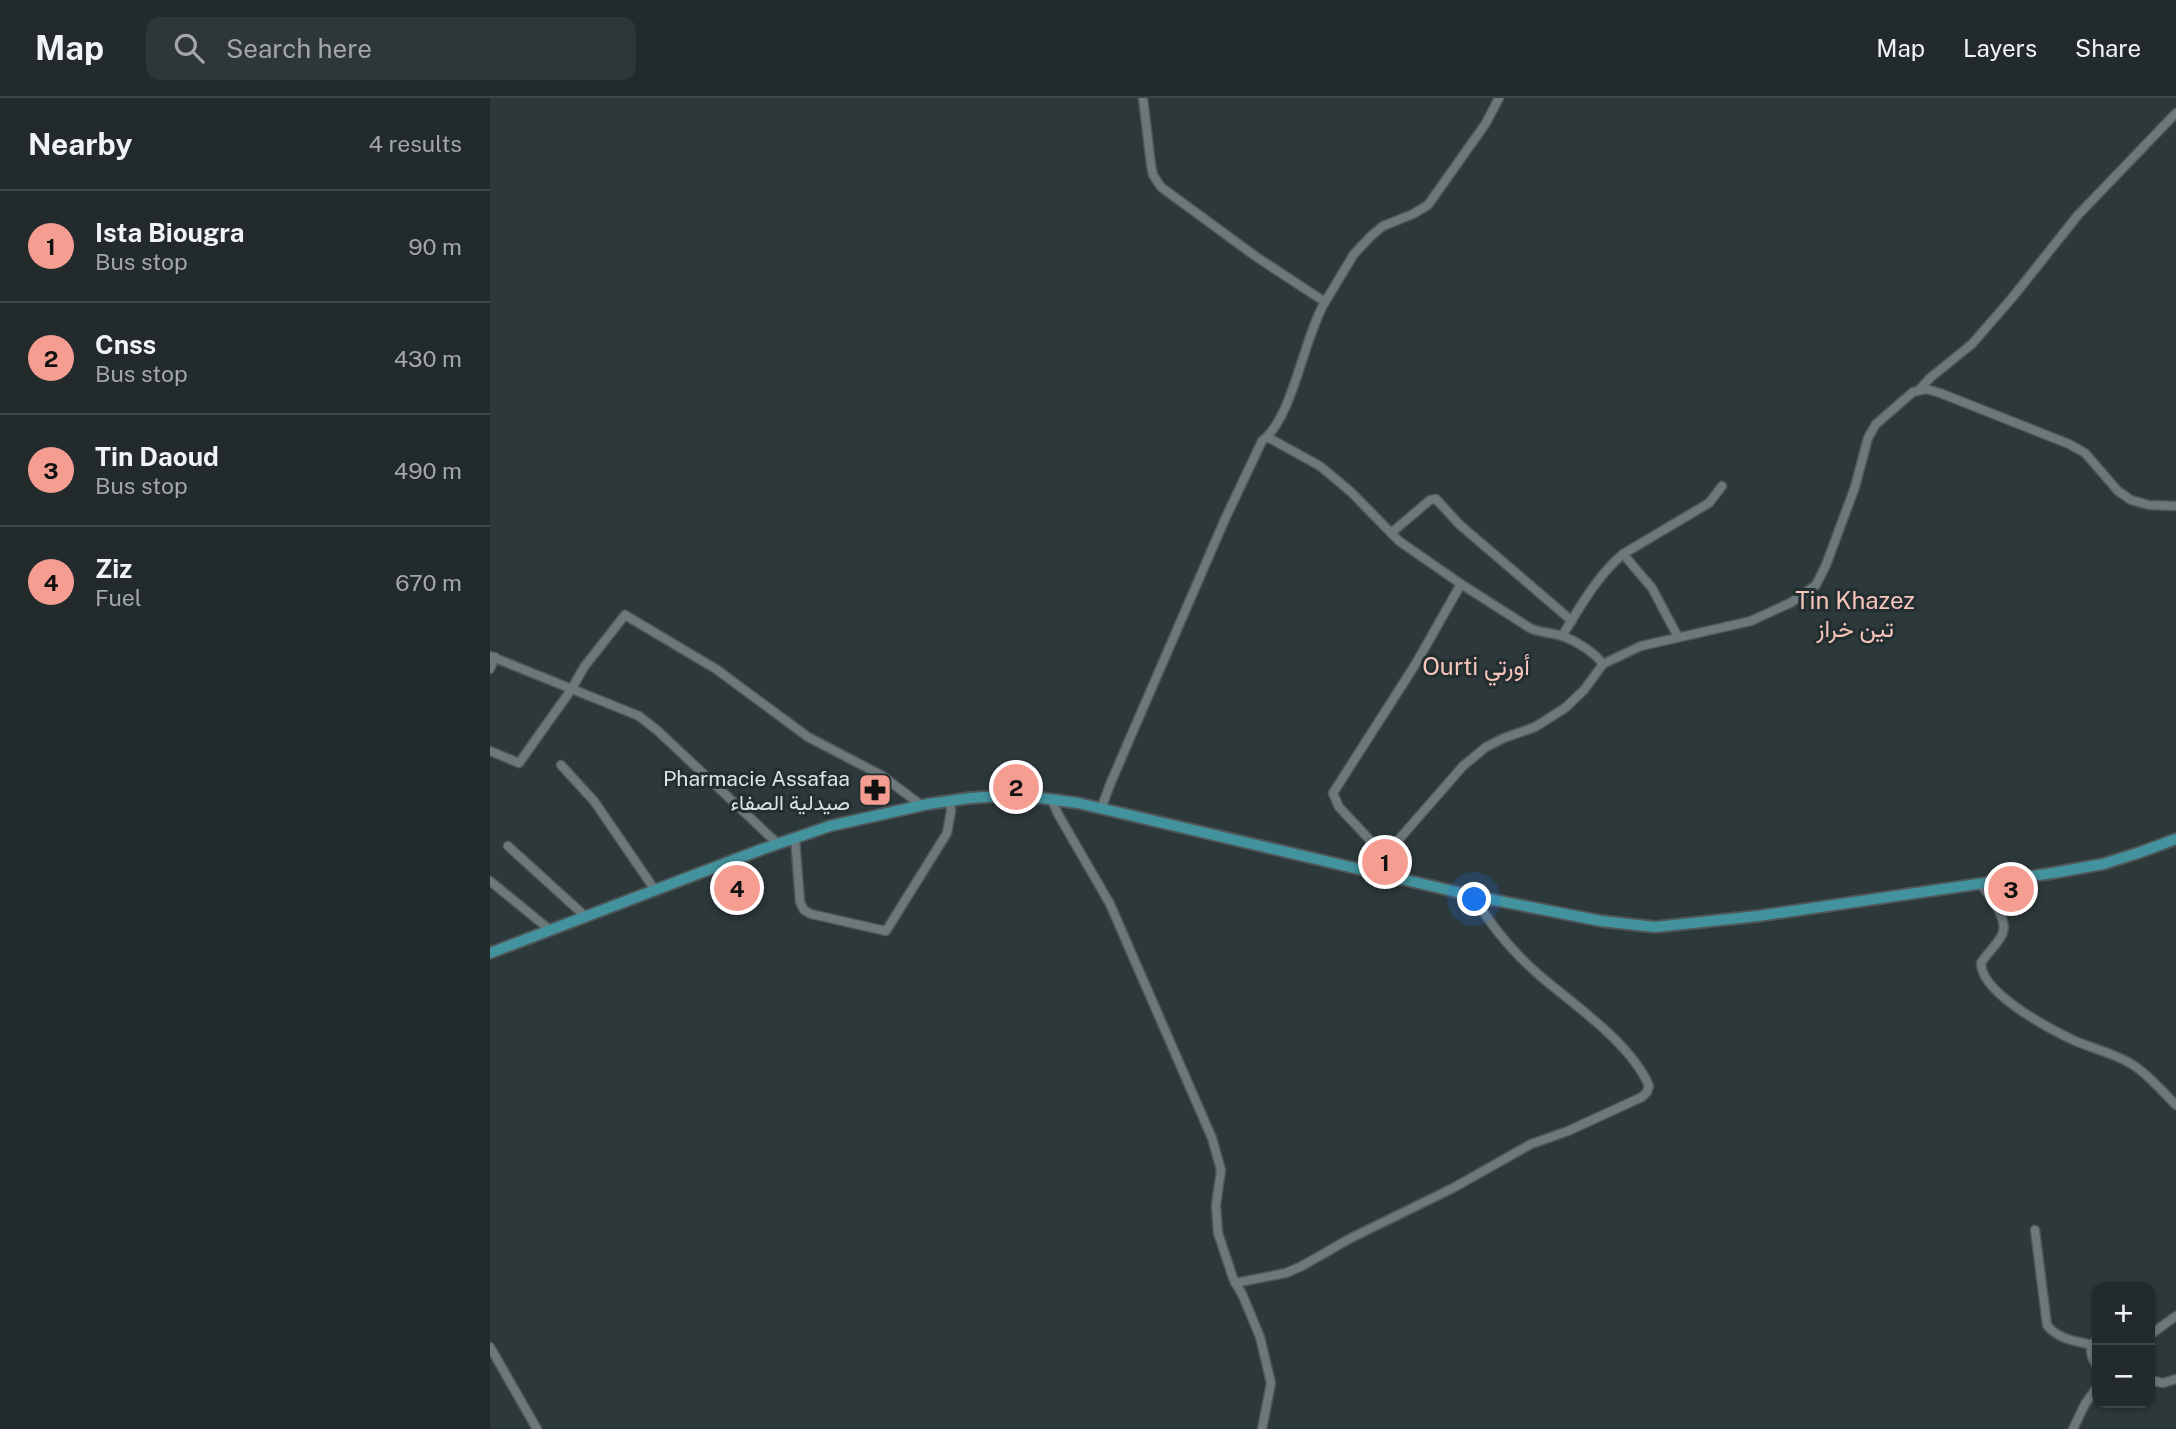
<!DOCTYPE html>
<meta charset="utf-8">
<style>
:root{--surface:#222a2c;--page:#2e3638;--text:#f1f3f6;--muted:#a2a7a9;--line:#3f4648;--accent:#f59d90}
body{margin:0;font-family:"Public Sans",Vazirmatn,sans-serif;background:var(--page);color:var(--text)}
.controls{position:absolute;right:21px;bottom:21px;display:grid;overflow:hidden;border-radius:14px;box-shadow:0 2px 5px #0004}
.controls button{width:63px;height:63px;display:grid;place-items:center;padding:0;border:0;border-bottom:2px solid var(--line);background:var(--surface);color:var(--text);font:35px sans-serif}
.you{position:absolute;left:985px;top:802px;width:24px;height:24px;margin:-18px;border:5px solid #fff;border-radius:50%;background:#1a73e8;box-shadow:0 0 0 10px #1a73e833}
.badge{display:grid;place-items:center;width:46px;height:46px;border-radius:50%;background:var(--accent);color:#111;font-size:23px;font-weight:700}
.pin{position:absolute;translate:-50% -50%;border:4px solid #fff;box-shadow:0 2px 7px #0006}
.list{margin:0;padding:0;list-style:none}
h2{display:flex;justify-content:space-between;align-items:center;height:91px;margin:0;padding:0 28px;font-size:30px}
h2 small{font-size:23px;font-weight:400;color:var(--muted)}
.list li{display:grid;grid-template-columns:46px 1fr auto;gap:21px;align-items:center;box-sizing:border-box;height:112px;padding:0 28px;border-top:2px solid var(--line)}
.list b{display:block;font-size:26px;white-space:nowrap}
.list p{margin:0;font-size:23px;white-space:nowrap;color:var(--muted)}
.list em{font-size:23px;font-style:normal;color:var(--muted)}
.icon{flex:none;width:38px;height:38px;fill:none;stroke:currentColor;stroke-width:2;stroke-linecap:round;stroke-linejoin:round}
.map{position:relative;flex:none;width:1686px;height:1331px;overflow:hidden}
header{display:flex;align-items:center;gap:42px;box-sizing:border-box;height:98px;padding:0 35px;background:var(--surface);border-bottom:2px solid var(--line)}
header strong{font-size:33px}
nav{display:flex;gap:38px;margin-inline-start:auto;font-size:24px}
.search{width:490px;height:63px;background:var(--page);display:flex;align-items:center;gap:18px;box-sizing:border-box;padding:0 24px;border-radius:14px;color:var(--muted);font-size:26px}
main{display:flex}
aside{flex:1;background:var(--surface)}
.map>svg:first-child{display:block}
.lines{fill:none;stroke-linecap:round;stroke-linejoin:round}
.minor-casing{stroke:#4d5658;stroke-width:11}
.major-casing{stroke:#4d5658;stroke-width:14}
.minor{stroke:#6c787a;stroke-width:8}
.major{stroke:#43939e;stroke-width:10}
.labels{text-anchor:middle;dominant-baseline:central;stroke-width:6;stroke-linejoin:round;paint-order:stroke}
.poi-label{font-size:21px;fill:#dce3e4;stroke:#232e30;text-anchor:end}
.quarter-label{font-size:24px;fill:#f8c5bd;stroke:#232e30}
</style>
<header>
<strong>Map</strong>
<div class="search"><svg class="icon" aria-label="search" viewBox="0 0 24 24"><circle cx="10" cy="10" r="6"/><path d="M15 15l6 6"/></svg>Search here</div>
<nav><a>Map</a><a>Layers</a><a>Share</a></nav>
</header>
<main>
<aside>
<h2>Nearby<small>4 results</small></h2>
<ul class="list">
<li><span class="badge">1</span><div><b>Ista Biougra</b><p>Bus stop</p></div><em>90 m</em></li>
<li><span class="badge">2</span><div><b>Cnss</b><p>Bus stop</p></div><em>430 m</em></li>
<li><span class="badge">3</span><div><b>Tin Daoud</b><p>Bus stop</p></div><em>490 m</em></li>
<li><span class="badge">4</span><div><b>Ziz</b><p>Fuel</p></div><em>670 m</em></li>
</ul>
</aside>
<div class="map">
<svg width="1686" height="1331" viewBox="0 0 1686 1331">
<rect width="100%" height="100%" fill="#2d383a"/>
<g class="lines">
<defs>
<g id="minor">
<polyline points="835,204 864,156 881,138 893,128 923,116 938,107 996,25 1009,0"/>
<polyline points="1430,291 1440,280 1482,246 1522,200 1588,117 1686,15"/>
<path d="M779,340L830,368L861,394L909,443L971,486L1040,530C1052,536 1063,534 1075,539C1088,544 1105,555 1113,566"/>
<polyline points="901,435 940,402 946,401 970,427 1082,523"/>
<polyline points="1133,456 1162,490 1188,539"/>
<path d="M1072,538C1090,509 1107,478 1133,456L1219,405L1232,388"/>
<polyline points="0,558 149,618 168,633 288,746"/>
<polyline points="0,571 5,559"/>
<polyline points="0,653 29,665 81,592 94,569 135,517 226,571 318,639 391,677 431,707"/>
<polyline points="71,667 104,703 165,792"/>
<polyline points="562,702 568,716 620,806 722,1040 731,1072 726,1107 728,1135 743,1180 753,1198 770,1239 781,1285 772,1331"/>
<path d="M611,711L621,684L735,421L772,343C803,320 813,241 835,204L765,158L671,89L663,77L661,67L653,0"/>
<polyline points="305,740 310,804 314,812 321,816 396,833 457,735 461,713 460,703"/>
<polyline points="18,748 95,818"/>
<polyline points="895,758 849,709 843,695 925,567 971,486"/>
<polyline points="889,775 897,755 973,668 996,649 1014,640 1045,629 1075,610 1094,592 1113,566 1151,548 1261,523 1302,504 1326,487 1336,467 1365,389 1378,340 1386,326 1423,294 1436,291 1450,295 1579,346 1595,355 1628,393 1641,402 1659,407 1686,408"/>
<polyline points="0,783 60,832"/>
<path d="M1490,785C1498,797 1520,821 1512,837C1507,847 1497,855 1491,865C1491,895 1558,930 1583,942C1601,950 1620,954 1638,964C1656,974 1671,992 1686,1007"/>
<path d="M1545,1132L1557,1227C1567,1241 1586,1243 1602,1247"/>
<path d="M745,1185L796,1175L812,1168L859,1141L963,1090L1041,1046L1078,1033L1152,999L1157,994L1159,988C1141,945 1084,907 1049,877C1024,855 1000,827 984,798"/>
<polyline points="1660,1237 1686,1218"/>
<path d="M1607,1243L1603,1245C1599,1253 1602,1261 1607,1268"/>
<polyline points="0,1249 47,1331"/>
<polyline points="1660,1282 1673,1285 1686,1281"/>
<polyline points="1583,1331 1595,1306 1607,1289"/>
</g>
<polyline id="major" points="0,855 270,752 340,728 438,706 480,700 510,698 551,700 588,705 984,798 1111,823 1165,829 1268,818 1563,775 1613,766 1648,755 1686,741"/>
</defs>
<!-- minor casing -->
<use href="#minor" class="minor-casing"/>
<!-- major casing -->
<use href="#major" class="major-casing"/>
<!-- minor -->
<use href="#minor" class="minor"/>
<!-- major -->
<use href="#major" class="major"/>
</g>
<!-- icons -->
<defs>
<symbol id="pharmacy-square" viewBox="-11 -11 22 22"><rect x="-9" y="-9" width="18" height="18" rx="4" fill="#f59d90" stroke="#232e30"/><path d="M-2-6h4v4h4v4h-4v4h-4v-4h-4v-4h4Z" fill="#111"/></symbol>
</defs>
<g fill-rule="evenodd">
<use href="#pharmacy-square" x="366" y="673" width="38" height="38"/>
</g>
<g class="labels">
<!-- poi labels -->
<g class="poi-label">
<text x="360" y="680">Pharmacie Assafaa<tspan x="360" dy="24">صيدلية الصفاء</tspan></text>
</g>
<!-- quarter labels -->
<g class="quarter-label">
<text x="1365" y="502">Tin Khazez<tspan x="1365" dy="28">تين خراز</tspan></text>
<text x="986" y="568">Ourti أورتي</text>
</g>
</g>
</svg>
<div class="controls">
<button>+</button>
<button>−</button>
</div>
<div class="you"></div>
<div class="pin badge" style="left:895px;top:764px">1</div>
<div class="pin badge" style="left:526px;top:689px">2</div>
<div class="pin badge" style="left:1521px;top:791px">3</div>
<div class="pin badge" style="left:247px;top:790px">4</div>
</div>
</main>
